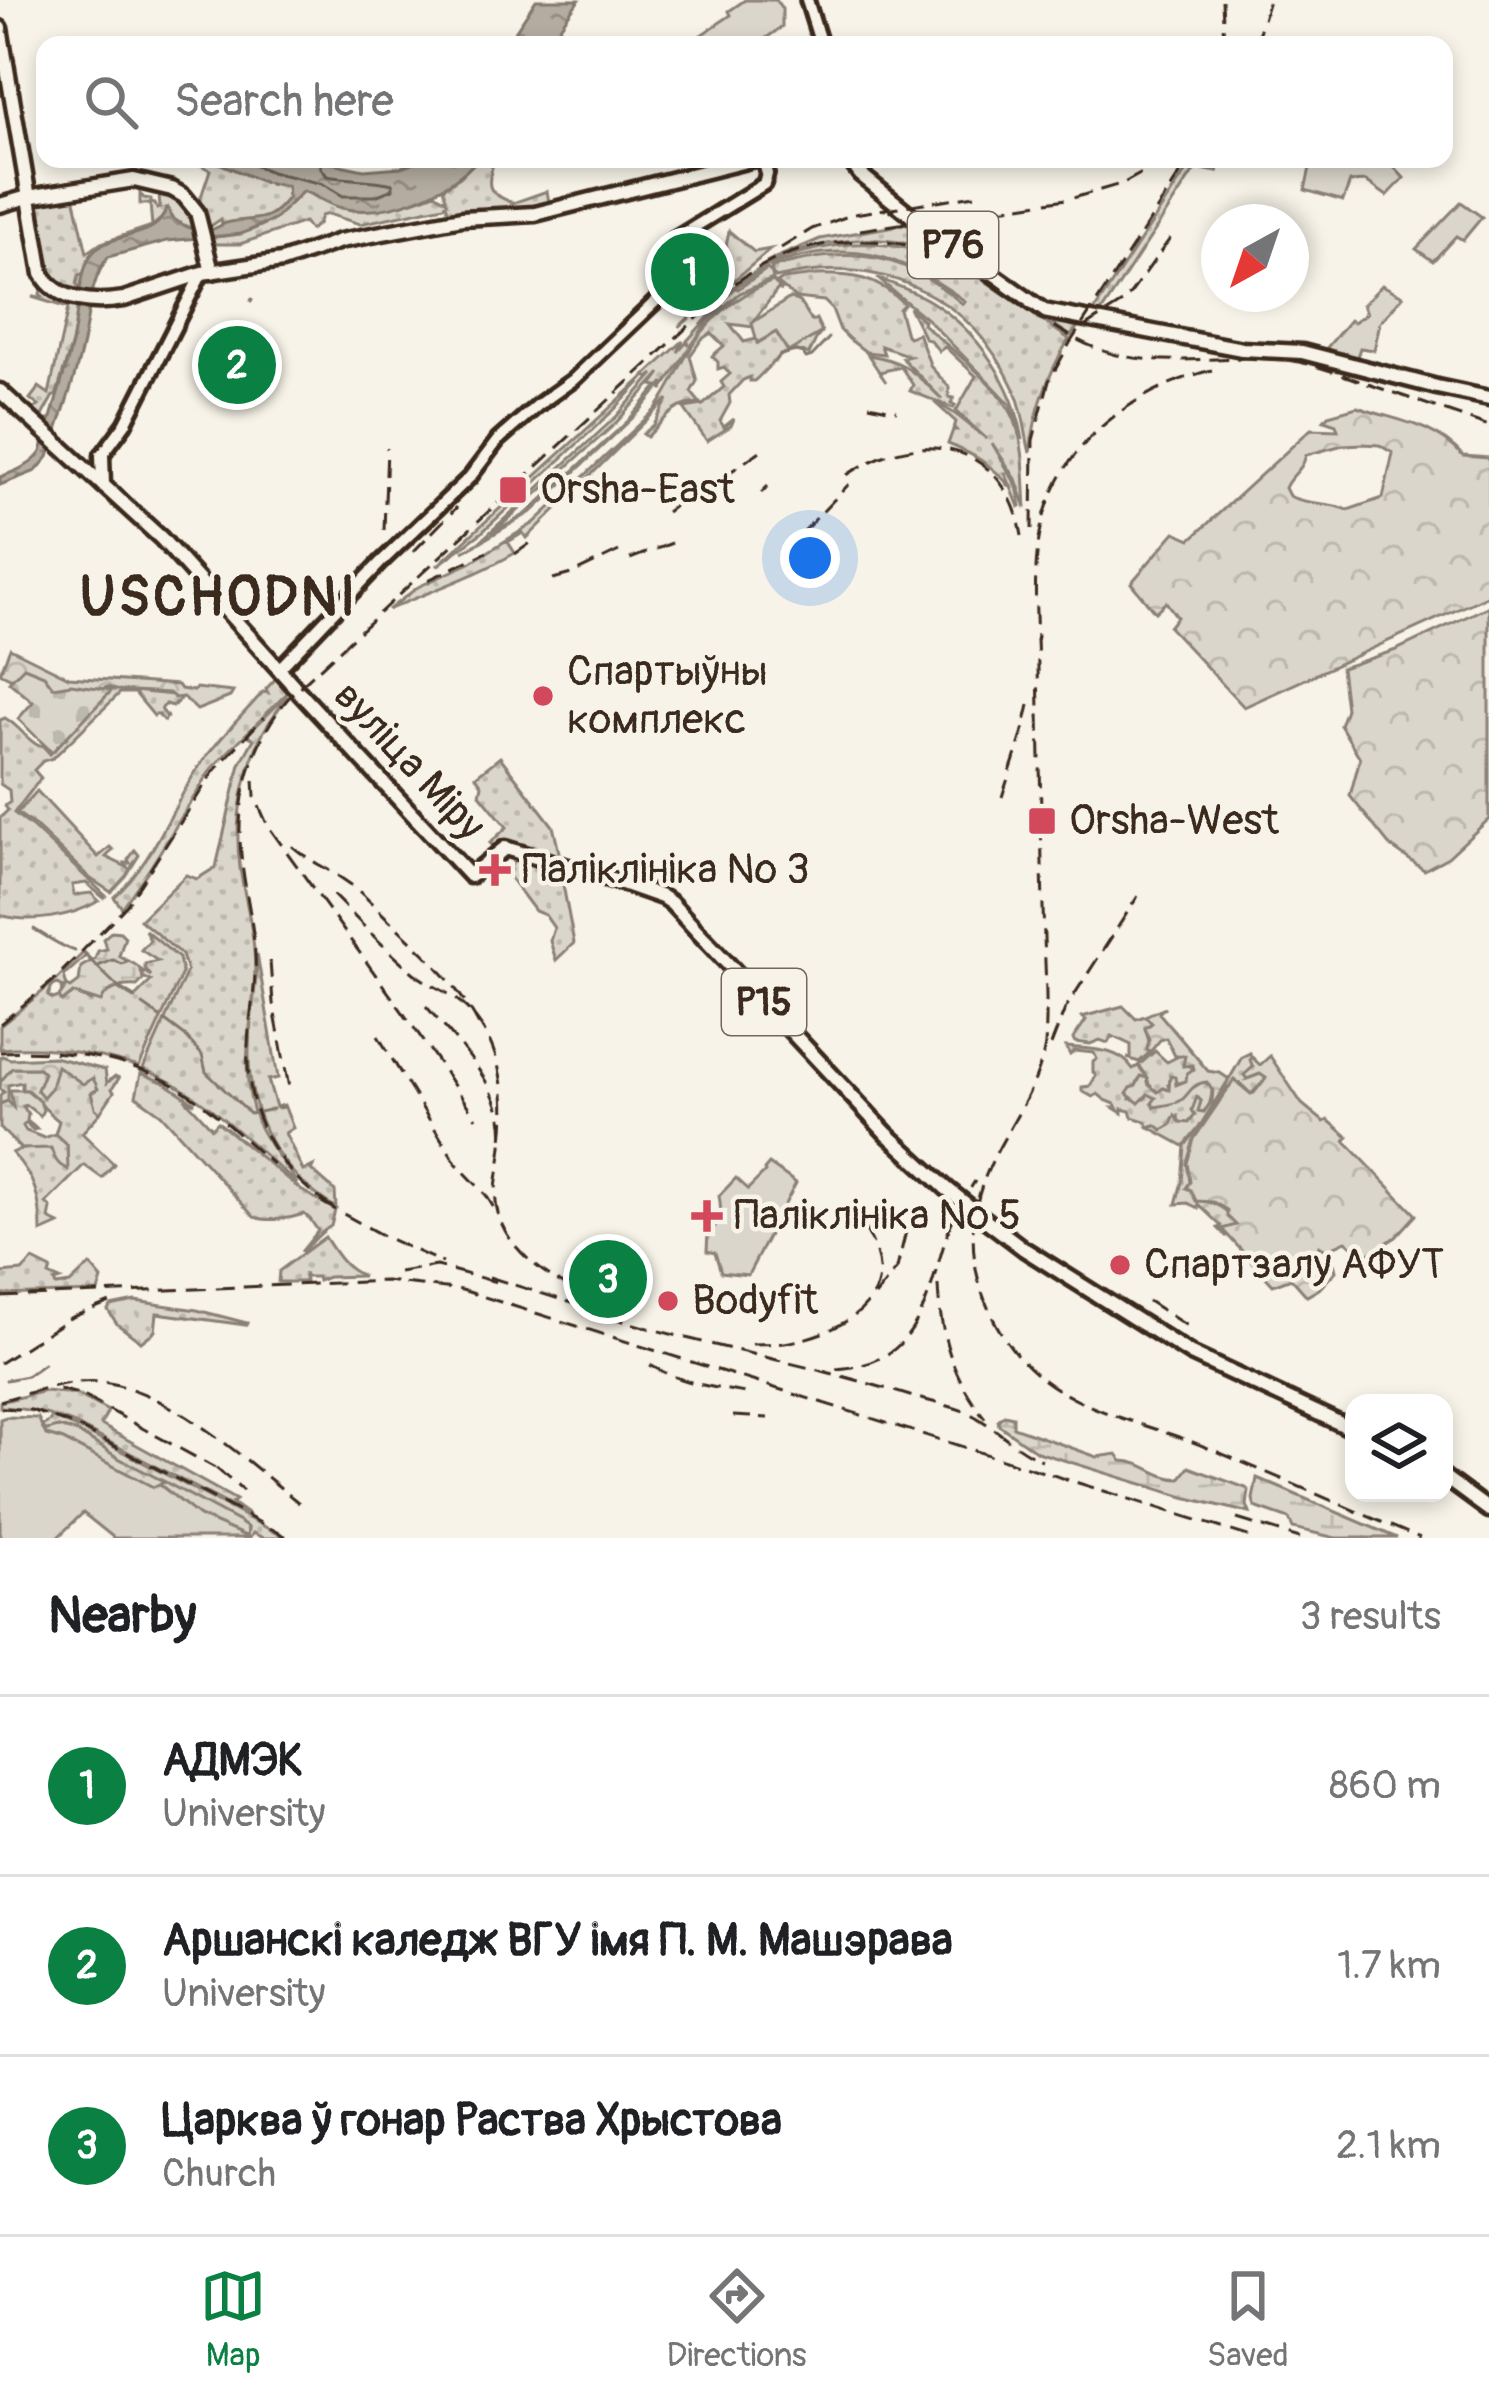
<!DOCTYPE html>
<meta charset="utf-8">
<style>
:root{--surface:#fff;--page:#f2f2f2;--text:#202124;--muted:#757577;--line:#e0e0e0;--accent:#0b8043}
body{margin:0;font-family:Pangolin,sans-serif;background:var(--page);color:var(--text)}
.controls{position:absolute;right:36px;bottom:36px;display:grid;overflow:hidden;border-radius:24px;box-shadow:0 6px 18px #0003}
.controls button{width:108px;height:108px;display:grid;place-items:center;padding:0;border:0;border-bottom:3px solid var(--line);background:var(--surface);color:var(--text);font:60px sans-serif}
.compass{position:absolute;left:1201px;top:204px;width:108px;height:108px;border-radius:50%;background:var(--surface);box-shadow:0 6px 18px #0003;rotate:220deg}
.you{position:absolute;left:810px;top:558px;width:42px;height:42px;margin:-30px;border:9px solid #fff;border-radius:50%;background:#1a73e8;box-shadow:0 0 0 18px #1a73e833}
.badge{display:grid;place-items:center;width:78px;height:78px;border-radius:50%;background:var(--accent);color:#fff;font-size:39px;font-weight:700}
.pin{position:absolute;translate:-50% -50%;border:6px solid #fff;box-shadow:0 3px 12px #0006}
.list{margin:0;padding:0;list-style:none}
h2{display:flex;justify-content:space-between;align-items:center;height:156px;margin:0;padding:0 48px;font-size:51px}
h2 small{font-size:39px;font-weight:400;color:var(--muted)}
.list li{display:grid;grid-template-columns:78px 1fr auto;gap:36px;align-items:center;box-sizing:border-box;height:180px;padding:0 48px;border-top:3px solid var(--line)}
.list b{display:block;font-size:45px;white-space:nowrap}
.list p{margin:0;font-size:39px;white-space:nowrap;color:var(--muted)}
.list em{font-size:39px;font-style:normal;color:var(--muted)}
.icon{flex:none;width:66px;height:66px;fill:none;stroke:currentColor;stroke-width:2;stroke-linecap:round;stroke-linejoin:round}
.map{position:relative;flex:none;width:1489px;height:1538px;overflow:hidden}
.search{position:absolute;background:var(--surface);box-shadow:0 6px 18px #0003;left:36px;right:36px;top:36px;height:132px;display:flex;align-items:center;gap:30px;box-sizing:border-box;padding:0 42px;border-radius:24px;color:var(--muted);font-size:45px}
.sheet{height:696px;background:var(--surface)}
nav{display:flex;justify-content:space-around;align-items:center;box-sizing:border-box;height:168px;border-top:3px solid var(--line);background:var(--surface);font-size:33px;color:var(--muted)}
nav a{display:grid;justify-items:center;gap:6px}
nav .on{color:var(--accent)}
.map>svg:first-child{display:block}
.grass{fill:url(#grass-dots);stroke:#8b8074;stroke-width:3;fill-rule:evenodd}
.forest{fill:url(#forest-crowns);stroke:#8b8074;stroke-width:3;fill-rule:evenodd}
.wetland{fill:url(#wetland-marsh);stroke:#8b8074;stroke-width:3}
.cemetery{fill:url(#cemetery-stones);stroke:#8b8074;stroke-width:3}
.garden{fill:#dbd6cb;stroke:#8b8074;stroke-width:3}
.water{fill:url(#water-ripples);stroke:#84786c;stroke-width:3}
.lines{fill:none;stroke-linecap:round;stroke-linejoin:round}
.shore{stroke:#6b5e52;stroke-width:3}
.stream{stroke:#84786c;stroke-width:3}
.secondary-casing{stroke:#3b2a1e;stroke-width:20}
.primary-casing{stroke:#3b2a1e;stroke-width:21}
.secondary{stroke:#f7f3e8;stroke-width:10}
.primary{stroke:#f7f3e8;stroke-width:12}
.rail{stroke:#3b2a1e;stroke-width:3;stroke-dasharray:18 9;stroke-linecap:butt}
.primary-bridge-casing{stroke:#3b2a1e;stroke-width:21;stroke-linecap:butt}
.primary-bridge{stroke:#f7f3e8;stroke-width:12}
.poi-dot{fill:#d1495b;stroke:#f7f3e8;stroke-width:4.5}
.labels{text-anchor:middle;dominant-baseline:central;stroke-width:9;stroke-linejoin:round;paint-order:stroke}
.shield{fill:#f7f3e8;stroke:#73665b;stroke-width:3}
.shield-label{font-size:39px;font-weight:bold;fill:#3b2a1e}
.poi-label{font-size:42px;fill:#3b2a1e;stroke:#f7f3e8;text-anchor:start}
.street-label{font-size:42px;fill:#3b2a1e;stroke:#f7f3e8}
.district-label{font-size:54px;font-weight:bold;letter-spacing:3px;fill:#3b2a1e;stroke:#f7f3e8}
</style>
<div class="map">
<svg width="1489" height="1538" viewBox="0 0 1489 1538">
<defs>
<pattern id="grass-dots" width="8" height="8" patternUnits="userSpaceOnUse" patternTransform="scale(3)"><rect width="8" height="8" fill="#dbd6cb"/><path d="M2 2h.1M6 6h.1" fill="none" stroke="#bdb8ae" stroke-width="1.8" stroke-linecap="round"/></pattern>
<pattern id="forest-crowns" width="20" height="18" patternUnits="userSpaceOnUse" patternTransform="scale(3)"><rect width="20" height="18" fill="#dbd6cb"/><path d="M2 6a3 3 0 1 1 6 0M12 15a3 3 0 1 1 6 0" fill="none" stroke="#bdb8ae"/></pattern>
<pattern id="wetland-marsh" width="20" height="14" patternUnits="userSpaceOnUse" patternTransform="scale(3)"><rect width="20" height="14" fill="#dbd6cb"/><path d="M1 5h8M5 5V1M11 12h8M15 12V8" fill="none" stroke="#bdb8ae"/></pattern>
<pattern id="cemetery-stones" width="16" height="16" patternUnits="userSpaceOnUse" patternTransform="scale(3)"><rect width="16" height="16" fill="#dbd6cb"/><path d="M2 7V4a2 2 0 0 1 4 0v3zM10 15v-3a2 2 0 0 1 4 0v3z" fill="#bdb8ae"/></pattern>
<pattern id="water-ripples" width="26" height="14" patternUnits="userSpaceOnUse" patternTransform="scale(3)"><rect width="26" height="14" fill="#b4aca0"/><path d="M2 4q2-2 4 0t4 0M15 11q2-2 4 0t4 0" fill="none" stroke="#948c82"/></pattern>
</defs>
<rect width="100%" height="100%" fill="#f7f3e8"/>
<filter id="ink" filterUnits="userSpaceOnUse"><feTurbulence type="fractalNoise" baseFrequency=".00833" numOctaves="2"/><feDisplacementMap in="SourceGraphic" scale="24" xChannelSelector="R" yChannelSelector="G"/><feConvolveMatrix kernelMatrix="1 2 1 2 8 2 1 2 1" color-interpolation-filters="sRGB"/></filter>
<g filter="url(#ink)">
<!-- grass -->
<g class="grass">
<path d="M189,159H210L263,182L287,186L288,197C267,226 253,218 222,225L221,219L205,230L199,203L210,170Z"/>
<path d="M478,159H494C487,188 485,191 513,203L547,191L550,208L461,211L450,215L446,204L444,206L360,224L328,214L321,216L318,224L310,230L304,222L240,244H209V237C254,236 273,223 303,191C315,195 326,204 339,207C369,215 408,204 435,193L447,201L443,188L460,177Z"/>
<polygon points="1194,159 1221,159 1217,172 1196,168 1100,314 1090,317"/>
<path d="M161,190C183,195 194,208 198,230L181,225L170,217L168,209C151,244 89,230 85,273L79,275L77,285L81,289L80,294L76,290L73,293L64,291L48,276L35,207L37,203L74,196L87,253L101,243L152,226L150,204H140V194L144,198L151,199V203L155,204L157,209L160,208L159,195Z"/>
<path d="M918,222L925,233L923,236L927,243L944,247L1027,303L1082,321L1071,336C1035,314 1001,278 961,264L1069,339C1047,376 1035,411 1030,453C1025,434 1024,411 1015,391C971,293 878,252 776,278L772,274L773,279L740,293L712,317L713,313L662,390L664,382L639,412L533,511L463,552L476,545L617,416L654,374L649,378L646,376L615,409L481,533L437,566L683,341L678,352L686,343L689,344L687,341L734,289L729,290L765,265L766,267L735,287L738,289L767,269L772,273L771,268C817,254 870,248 914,271C932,279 947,292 963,304L965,301C895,251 851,239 768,266L767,264C838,237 889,237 961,264L953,258L954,255L949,256C882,230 832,237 766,262L820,239ZM661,373L652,385L658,386L628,421L526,514L492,534L615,424Z"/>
<polygon points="729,231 754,252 771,249 679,327 705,302 700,294 684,294 669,308 664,303 668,291 719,279"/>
<path d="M816,275C852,274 878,277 904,304L899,309L906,335L909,337L918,333L931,367L949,387V397L954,398L951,403L955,405L953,408L910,391L913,385L901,367L879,372L886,382L868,355C908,361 914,373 942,399L902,358L910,356L881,346L884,354L866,352L849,339L840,330L832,309L824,301L795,298L777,283L783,279Z"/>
<path d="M877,278C895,285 914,291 930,301C978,330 1014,385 1023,440L1010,404L999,392L927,319Z"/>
<path d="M773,281L782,291L778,289L752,323L753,327L730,324L744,342L756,339L758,343L776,332L788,351L822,332L816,339L809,354C781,343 773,365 754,381H750V377L743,380L729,395L730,403L720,421L724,427L734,419L731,426L707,441L684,408L703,405L724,387L721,382L730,374L724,367L718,369V362L712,356L724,346L711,333L702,339L690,356L697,381L691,392L700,403C675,403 665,419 647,437L643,434L654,425L668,399L527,538L523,533L508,542L515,553C474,577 429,591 388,610L418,587L470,563L534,523L655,410C668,393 675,376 685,358C704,322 736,295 773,281Z"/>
<polygon points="44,288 69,305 79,307 72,343 56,396 53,396 43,414 44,420 49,420 47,430 40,419 28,412 39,406 30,399 39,387 49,394 68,308 32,297 43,297 40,294 41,290 45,292"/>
<path d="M909,307L924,321L923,324C951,350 1002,386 1015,421C1025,448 1024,480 1026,508L1016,479L992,443L1017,486L1021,506L1019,507L1005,472L1010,487C993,465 973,454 948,444L953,430H956L954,428L956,422L934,402C955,411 969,426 987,439L956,411L976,376L945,347L939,351L930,340L925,339Z"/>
<path d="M279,675L291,689L212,768L150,868L122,908L114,897C151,865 170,812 196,771C215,742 241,717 263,692L268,693L266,689Z"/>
<path d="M113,689L183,696L173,706L166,704L161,709L167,717L164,721L157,714L154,716L135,693H120L53,758L43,761L34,770L41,778L14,813L32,827L106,896L104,898L86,883L72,885L74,895L91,893L99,901C71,917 31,924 0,915V818L8,810L5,806L10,802L9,790L0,784V720L5,718C22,728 24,738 39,746L42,745L50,754Z"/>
<path d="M287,695C280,709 266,724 259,741C242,781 234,825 240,868C244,895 252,922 254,950C260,1010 233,1063 258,1123C268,1146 286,1165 297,1184C249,1143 203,1092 143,1069L187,971L182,955L140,920L186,875L197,879L216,867L240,764L254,739L247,735Z"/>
<polygon points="500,757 553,826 561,861 496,848 490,843 507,827 480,794 482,785 476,776"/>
<polygon points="37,791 98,857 110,847 113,850 106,857 127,867 125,863 130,863 128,860 135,850 139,855 126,876 111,892 91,879 34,825 17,813"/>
<polygon points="510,853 560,869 574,943 556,960 550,941 554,928 545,915 535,911 508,875 513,861"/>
<path d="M145,930L179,958L182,973L139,1067C96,1054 45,1044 0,1049V1026L53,983L84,952L87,955L64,976L67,986L61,993L63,987L58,984L52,986L48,996L53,999L59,997L62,1001L74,993L91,1001L117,988L134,998L151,981L143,977V971L151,976L145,968V964L158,961L141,950L150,940Z"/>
<path d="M257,954L278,1078L268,1080L276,1107L284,1105L293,1128L285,1133L303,1171L313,1166L311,1170L335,1191L336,1208C279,1174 247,1115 249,1049C250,1017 257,987 257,954Z"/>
<polygon points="1123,1006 1136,1019 1145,1016 1152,1023 1145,1028 1149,1041 1147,1050 1150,1052 1139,1062 1127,1058 1131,1059 1131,1045 1112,1036 1108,1043 1100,1040 1090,1044 1075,1042 1073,1039 1086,1020 1082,1017"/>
<path d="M1066,1047C1090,1049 1120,1048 1133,1069L1138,1066L1149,1079L1139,1065L1155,1051L1167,1062L1183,1054L1186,1058L1183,1064L1195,1068L1187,1073L1186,1081L1168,1085L1170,1090L1157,1092L1149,1085L1147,1078L1139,1079L1136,1086L1131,1088L1130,1099H1145L1148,1093L1156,1098L1155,1107L1168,1103L1204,1081L1212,1088C1212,1097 1210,1111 1200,1113L1198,1110L1201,1101L1197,1097L1195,1115L1188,1124L1179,1122L1178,1116L1173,1118L1171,1125L1162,1130L1155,1125L1149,1127L1145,1121L1132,1117L1130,1111L1122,1109V1113L1114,1108H1117L1115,1104L1105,1100L1098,1094L1093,1097L1082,1091V1087L1090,1086L1096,1076L1093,1072V1062L1097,1059L1094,1053L1075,1051L1070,1055Z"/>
<path d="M1250,1053L1254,1068L1247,1079L1260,1074L1267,1078L1251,1094L1240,1083L1228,1087C1212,1113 1185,1142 1190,1173C1191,1183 1188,1194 1199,1200C1202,1201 1205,1201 1208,1202C1223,1206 1230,1213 1237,1226L1222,1229L1227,1237L1218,1228L1221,1226L1198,1204V1208L1188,1203L1176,1204L1182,1182L1185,1146L1219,1097L1242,1057Z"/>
<path d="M57,1065L75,1077L93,1078C100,1087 97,1092 95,1102L100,1113L82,1133L114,1164L102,1178L84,1165L46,1203L51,1208L49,1219L59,1224L41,1232C41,1200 35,1177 12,1153L21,1149L51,1147L67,1168V1145L55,1134L59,1121C45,1111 40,1101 27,1090H22V1082L8,1085V1101L0,1104V1096L4,1092L0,1089L1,1079L12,1068H39L44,1073L37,1090L51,1088L54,1067Z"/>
<path d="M141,1073L165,1083L195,1103L185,1099L212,1128L218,1122L301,1190L335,1210L331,1226C320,1232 311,1244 301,1252L318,1231L310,1219L304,1214C289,1219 269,1222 254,1217L161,1114L136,1096Z"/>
<path d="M325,1237C336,1254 344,1268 363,1276L328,1277L318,1281L317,1277H305L304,1273L305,1282H278L279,1271Z"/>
<polygon points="33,1260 51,1269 49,1275 60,1280 54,1282 56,1286 70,1284 90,1265 102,1279 98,1292 0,1295 0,1273 22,1271"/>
<polygon points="135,1301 197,1310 247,1323 246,1325 157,1313 155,1331 141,1342 117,1324 108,1310 110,1306"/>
<path d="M45,1391L76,1394L108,1411L101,1425L236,1500L232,1503L250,1516L77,1425C51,1414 28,1408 0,1407V1402Z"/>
<polygon points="51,1417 78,1428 286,1538 264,1538 253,1533 250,1538 247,1537 248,1528 239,1522 120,1459 77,1432 58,1427 44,1431 42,1426 50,1421"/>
</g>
<!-- forest -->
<g class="forest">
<path d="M1357,407C1397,421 1433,423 1463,456L1489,458V595L1244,707L1169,627L1177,617L1166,602L1155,612L1131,583L1175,532L1191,539L1311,429L1338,430L1336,424L1324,420L1328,415ZM1363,444L1379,445L1393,453L1383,498L1348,510C1328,501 1309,506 1289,496L1285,488C1290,475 1302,472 1306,455L1343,445Z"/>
<polygon points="1489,606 1489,819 1448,857 1424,870 1390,846 1350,796 1360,758 1340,725 1346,709 1341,668 1396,650"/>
<polygon points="10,648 69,677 178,685 181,689 194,691 196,688 233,692 230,697 197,710 183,697 175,698 169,693 116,690 108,687 101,689 102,698 10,678 0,673"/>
<path d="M1165,1007L1159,1013L1208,1071L1220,1073L1229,1079L1198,1129L1184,1146L1149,1127L1156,1125L1162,1130L1171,1125L1175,1115L1180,1122L1189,1123L1195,1115L1192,1110L1197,1097L1201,1101L1198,1111L1204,1112L1212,1101L1213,1091L1207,1082C1189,1084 1191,1094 1180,1101C1175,1104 1160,1106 1155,1107L1152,1103L1156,1098L1148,1094L1139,1103L1127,1094L1131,1088L1136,1086L1141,1076L1147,1078L1149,1085L1158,1092L1163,1088L1169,1090L1170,1076L1175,1077L1176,1085L1186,1081L1187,1073L1194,1070L1193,1065L1183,1066L1185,1056H1175L1166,1038L1160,1040L1150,1052L1147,1050L1149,1040L1145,1028L1152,1023L1145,1016Z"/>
<polygon points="2,1056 10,1059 54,1057 105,1070 107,1083 115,1076 119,1078 112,1089 114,1092 100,1113 95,1108 91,1093 98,1089 93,1078 83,1084 57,1066 51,1088 43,1097 37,1090 44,1073 39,1068 12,1068 0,1082 0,1057"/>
<polygon points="1270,1056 1302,1104 1324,1122 1328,1120 1348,1137 1345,1141 1416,1215 1396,1237 1364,1257 1346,1241 1326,1250 1319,1246 1317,1251 1334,1263 1336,1271 1319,1289 1307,1296 1291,1278 1273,1285 1222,1229 1236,1225 1227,1216 1227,1210 1213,1202 1196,1201 1191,1190 1186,1188 1190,1182 1187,1163 1194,1139 1234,1080 1251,1094 1254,1093 1266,1078 1260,1074 1247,1079 1244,1075 1253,1067 1250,1060 1252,1057 1260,1065"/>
<polygon points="58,1427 77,1432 120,1459 163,1481 160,1484 165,1482 239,1522 248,1528 247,1537 198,1516 159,1484 153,1487 63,1440 46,1435 44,1431"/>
</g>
<!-- wetland -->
<g class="wetland">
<path d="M112,931L120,932L125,937L119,956C130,964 142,962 143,980L137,986C122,985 107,987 101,1002L73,993L62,1002L59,997L67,986L71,988L79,982L81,967L95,959L98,951L107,949L103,939Z"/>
<path d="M10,1090H27L40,1101L43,1110L40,1116L26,1105L23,1106L28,1114L27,1121L37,1129L33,1130L26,1123L23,1126L26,1131L44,1138L55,1134L67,1145L68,1169C57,1166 54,1157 51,1148L21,1149L0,1128V1104L8,1101L13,1107Z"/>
<path d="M1004,1415L1013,1417V1427L1097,1457L1117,1454L1122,1461C1144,1461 1156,1478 1180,1479L1189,1467L1246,1488L1249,1491L1247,1505L1250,1513L1184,1497L1037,1452L999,1425L998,1420Z"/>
<polygon points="1257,1478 1397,1538 1336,1538 1293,1528 1289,1519 1255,1507 1253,1499"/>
</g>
<!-- cemetery -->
<polygon class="cemetery" points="24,667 44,675 53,687 71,684 112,690 52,752 18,719 33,702 9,682"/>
<!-- garden -->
<g class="garden">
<polygon points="745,0 776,0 782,9 782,27 756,45 698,45 698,37 731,15 729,11"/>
<polygon points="1312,159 1376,159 1386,166 1391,164 1404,178 1387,196 1366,181 1350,182 1343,201 1305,190"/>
<polygon points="1461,202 1482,217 1463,240 1456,236 1433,261 1416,249"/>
<polygon points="1382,285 1403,296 1380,323 1374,350 1360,348 1355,363 1324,351 1350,320 1354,322 1367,313 1363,305"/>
<polygon points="790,298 799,302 812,321 816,319 822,332 788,352 776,332 757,343 752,323"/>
<path d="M769,1164L796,1183L748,1275L721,1272L715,1253L707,1251L708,1232C721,1226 722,1209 719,1196L736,1178L748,1189L765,1172L764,1170Z"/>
<polygon points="6,1417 38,1418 46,1435 63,1440 153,1487 160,1485 199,1516 250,1538 114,1538 83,1513 57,1538 0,1538 0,1419"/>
</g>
<!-- water -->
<g class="water">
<polygon points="536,0 579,0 547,45 506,45"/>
<path d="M210,159H312L364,170L401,167L423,159H478C447,193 384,220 338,207C326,203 315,195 303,191L274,220L241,234L167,241L108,257C89,282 89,317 82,347C74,384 60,421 48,457L36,471L0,485V477C15,471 32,466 41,452C51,416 63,380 72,344C77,321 79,271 91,255C108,230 159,242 166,208H168L171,217C180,224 196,233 207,231C214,230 220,225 226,223C257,216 267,226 288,197L287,186L263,182Z"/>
</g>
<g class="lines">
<!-- shore -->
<path class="shore" d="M240,159L271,172L323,184L343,196H375L393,189V184C375,179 347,180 327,176L321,168L320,159"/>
<!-- stream -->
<g class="stream">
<polyline points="251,301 252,299"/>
<polyline points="775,362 780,355 796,351 803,353 806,358 812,356 829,338"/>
<polyline points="0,897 1,898"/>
<path d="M34,929C47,937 61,947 75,951"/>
<polyline points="84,954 118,987 136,998"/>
<polyline points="98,966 113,960 122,964 129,961"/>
<polyline points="143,1005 160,1017"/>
<polyline points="165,1021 185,1036 202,1055 206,1072 250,1114 254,1113"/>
<polyline points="277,1108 284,1107"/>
<polyline points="259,1112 273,1109"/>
<polyline points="6,1380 27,1376 44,1364"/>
</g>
<defs>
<g id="secondary">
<polyline points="807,0 821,45"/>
<polyline points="102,455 125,424 202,273"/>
<path d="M279,669L381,562L470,477L498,440L538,405L573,380L656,301C669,284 661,261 670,242L764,184L767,174L763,159"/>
</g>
<g id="primary">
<path d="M0,28L42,274C58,302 94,304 124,299L202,273L282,261L340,241L462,218L535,214L754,159"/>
<polyline points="849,159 860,174 918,221 1044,311 1242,349 1302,352 1437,387 1489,398"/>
<polyline points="0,205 28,197 134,180 172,189 184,196 197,212 212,272"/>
<polyline points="0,391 161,538 294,686"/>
<polyline points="102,455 103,485"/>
<polyline points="299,692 470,876 505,848 625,884 662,897 671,903 887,1134 946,1188"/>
<polyline points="991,1224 1024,1249 1191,1354 1354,1430"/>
<polyline points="1444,1477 1489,1510"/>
</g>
</defs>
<!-- secondary casing -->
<use href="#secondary" class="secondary-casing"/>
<!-- primary casing -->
<use href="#primary" class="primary-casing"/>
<!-- secondary -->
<use href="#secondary" class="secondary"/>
<!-- primary -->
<use href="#primary" class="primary"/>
<!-- rail -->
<g class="rail">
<polyline points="1222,0 1224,45"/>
<polyline points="1255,45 1269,0"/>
<polyline points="860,230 1073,198 1124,183 1167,159"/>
<polyline points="781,248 812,229 854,214 975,195"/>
<polyline points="1084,327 1122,303 1131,293 1174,233"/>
<path d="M1212,370C1142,387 1073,434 1048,504C1029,556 1037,614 1038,668C1040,748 1041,827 1043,907C1044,953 1048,999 1045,1045C1034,1111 980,1152 974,1223C971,1254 977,1284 990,1312C1035,1409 1120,1412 1208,1448C1279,1477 1349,1509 1420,1538"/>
<polyline points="869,405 897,411"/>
<path d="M847,475C919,426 1006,441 1022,536"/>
<polyline points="723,477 766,447"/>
<polyline points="761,493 768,486"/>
<polyline points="666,512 678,503"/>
<polyline points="1032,529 1033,440 1049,381 1070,343 1190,159"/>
<polyline points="384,530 387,448"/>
<polyline points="804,531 849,484"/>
<polyline points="413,552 457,507"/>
<polyline points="515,554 532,542"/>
<polyline points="630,559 680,540"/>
<polyline points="553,579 571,574 619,551"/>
<polyline points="428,580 487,552"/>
<polyline points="254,780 255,797 268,826 425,1043 476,1118"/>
<polyline points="1002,797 1022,735 1029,705"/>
<path d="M292,846C309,861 329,869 347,882C362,892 375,907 389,920C423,952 458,984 480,1027"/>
<path d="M333,895C359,921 385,949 414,973C428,985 446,990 461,1003C500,1036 508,1093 502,1140"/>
<polyline points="270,961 273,1003 290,1093"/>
<path d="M426,1006C453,1038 489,1073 500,1114C507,1139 498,1164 496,1189C491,1238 540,1274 579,1292"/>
<polyline points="0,1024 53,981 127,905 214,771 264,717"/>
<polyline points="378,1036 456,1163 486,1195 497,1213"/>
<polyline points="1051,1045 1065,1009 1138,896"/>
<path d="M0,1052C60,1049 127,1056 179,1088C213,1109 242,1138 273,1164"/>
<polyline points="320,1201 385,1237 443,1263"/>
<path d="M332,1207C276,1171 244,1112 248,1045C249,1014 257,984 255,954C253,920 244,887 241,854C235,796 254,735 293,693L708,308C724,293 739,278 758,268C827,229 919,233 984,276C1028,305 1064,342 1117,355C1177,368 1239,351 1299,362C1322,367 1346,376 1368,384C1409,398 1449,412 1489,426"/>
<polyline points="399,1272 436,1266 504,1284"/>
<polyline points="489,1277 620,1318"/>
<path d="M938,1285C940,1336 953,1378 985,1418"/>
<polyline points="875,1296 897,1268 907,1227"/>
<polyline points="0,1297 386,1281 462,1290 1254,1538"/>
<polyline points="1148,1301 1190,1328"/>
<path d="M607,1316C707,1347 811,1364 910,1396C928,1401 947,1405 964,1411C993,1423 1012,1448 1042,1460"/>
<path d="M752,1344C765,1343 777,1345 790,1342C832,1334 894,1307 876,1253C872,1238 862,1224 855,1211"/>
<polyline points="0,1363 70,1318 115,1300"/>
<path d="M650,1365C681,1383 711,1387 745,1393"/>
<path d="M836,1369C917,1364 925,1305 945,1241C951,1219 963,1200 975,1181"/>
<polyline points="59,1389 82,1395 215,1468"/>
<path d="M0,1401C33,1392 66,1379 101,1382C169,1389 247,1461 299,1503"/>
<polyline points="1,1408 31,1410 76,1426 289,1538"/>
<polyline points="733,1416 768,1418"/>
<polyline points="216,1468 243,1491"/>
<polyline points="1237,1519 1300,1538"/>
</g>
<defs>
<polyline id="primary-bridge" points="946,1188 991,1224"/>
</defs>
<!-- primary-bridge casing -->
<use href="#primary-bridge" class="primary-bridge-casing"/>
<!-- primary-bridge -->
<use href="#primary-bridge" class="primary-bridge"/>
</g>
</g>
<!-- markers -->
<g class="poi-dot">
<rect x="498" y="475" width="30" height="30" rx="6"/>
<circle cx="543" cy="696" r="12"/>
<rect x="1027" y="806" width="30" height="30" rx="6"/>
<path d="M489 852h12v12h12v12h-12v12h-12v-12h-12v-12h12z"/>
<path d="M701 1198h12v12h12v12h-12v12h-12v-12h-12v-12h12z"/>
<circle cx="1120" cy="1265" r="12"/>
<circle cx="668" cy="1301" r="12"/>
</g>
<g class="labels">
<!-- shield labels -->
<g class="shield">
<rect x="908" y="212" width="90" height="66" rx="9"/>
<rect x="722" y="969" width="84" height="66" rx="9"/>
</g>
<g class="shield-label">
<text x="953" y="245">Р76</text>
<text x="764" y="1002">Р15</text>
</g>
<!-- poi labels -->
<g class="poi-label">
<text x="540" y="490">Orsha-East</text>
<text x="567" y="672">Спартыўны<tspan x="567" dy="48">комплекс</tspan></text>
<text x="1069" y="821">Orsha-West</text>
<text x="522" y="870">Паліклініка № 3</text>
<text x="734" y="1216">Паліклініка № 5</text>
<text x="1144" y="1265">Спартзалу АФУТ</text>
<text x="692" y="1301">Bodyfit</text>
</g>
<!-- street labels -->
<g class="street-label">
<text transform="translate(409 761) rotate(47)">вуліца Міру</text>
</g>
<!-- district labels -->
<g class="district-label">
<text x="219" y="598">USCHODNI</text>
</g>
</g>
</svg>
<div class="controls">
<button><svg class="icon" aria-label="layers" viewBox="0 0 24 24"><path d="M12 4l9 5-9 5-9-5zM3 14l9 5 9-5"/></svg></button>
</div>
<svg class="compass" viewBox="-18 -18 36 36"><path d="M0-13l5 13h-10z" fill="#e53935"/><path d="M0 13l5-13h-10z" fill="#757577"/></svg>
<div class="you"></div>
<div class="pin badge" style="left:690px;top:272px">1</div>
<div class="pin badge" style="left:237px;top:365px">2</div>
<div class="pin badge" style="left:608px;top:1279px">3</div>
<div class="search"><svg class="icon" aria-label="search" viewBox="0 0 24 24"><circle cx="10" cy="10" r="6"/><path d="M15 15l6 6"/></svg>Search here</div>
</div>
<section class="sheet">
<h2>Nearby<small>3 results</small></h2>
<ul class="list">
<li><span class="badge">1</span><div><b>АДМЭК</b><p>University</p></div><em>860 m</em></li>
<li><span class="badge">2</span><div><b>Аршанскі каледж ВГУ імя П. М. Машэрава</b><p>University</p></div><em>1.7 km</em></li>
<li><span class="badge">3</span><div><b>Царква ў гонар Раства Хрыстова</b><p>Church</p></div><em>2.1 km</em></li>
</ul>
</section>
<nav>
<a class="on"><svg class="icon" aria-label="map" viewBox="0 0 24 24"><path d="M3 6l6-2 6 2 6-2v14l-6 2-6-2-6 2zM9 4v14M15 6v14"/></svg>Map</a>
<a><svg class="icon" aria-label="directions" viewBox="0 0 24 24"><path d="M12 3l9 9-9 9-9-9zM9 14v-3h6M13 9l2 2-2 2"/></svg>Directions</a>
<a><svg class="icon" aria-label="saved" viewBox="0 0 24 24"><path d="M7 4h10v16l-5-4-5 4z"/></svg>Saved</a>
</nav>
